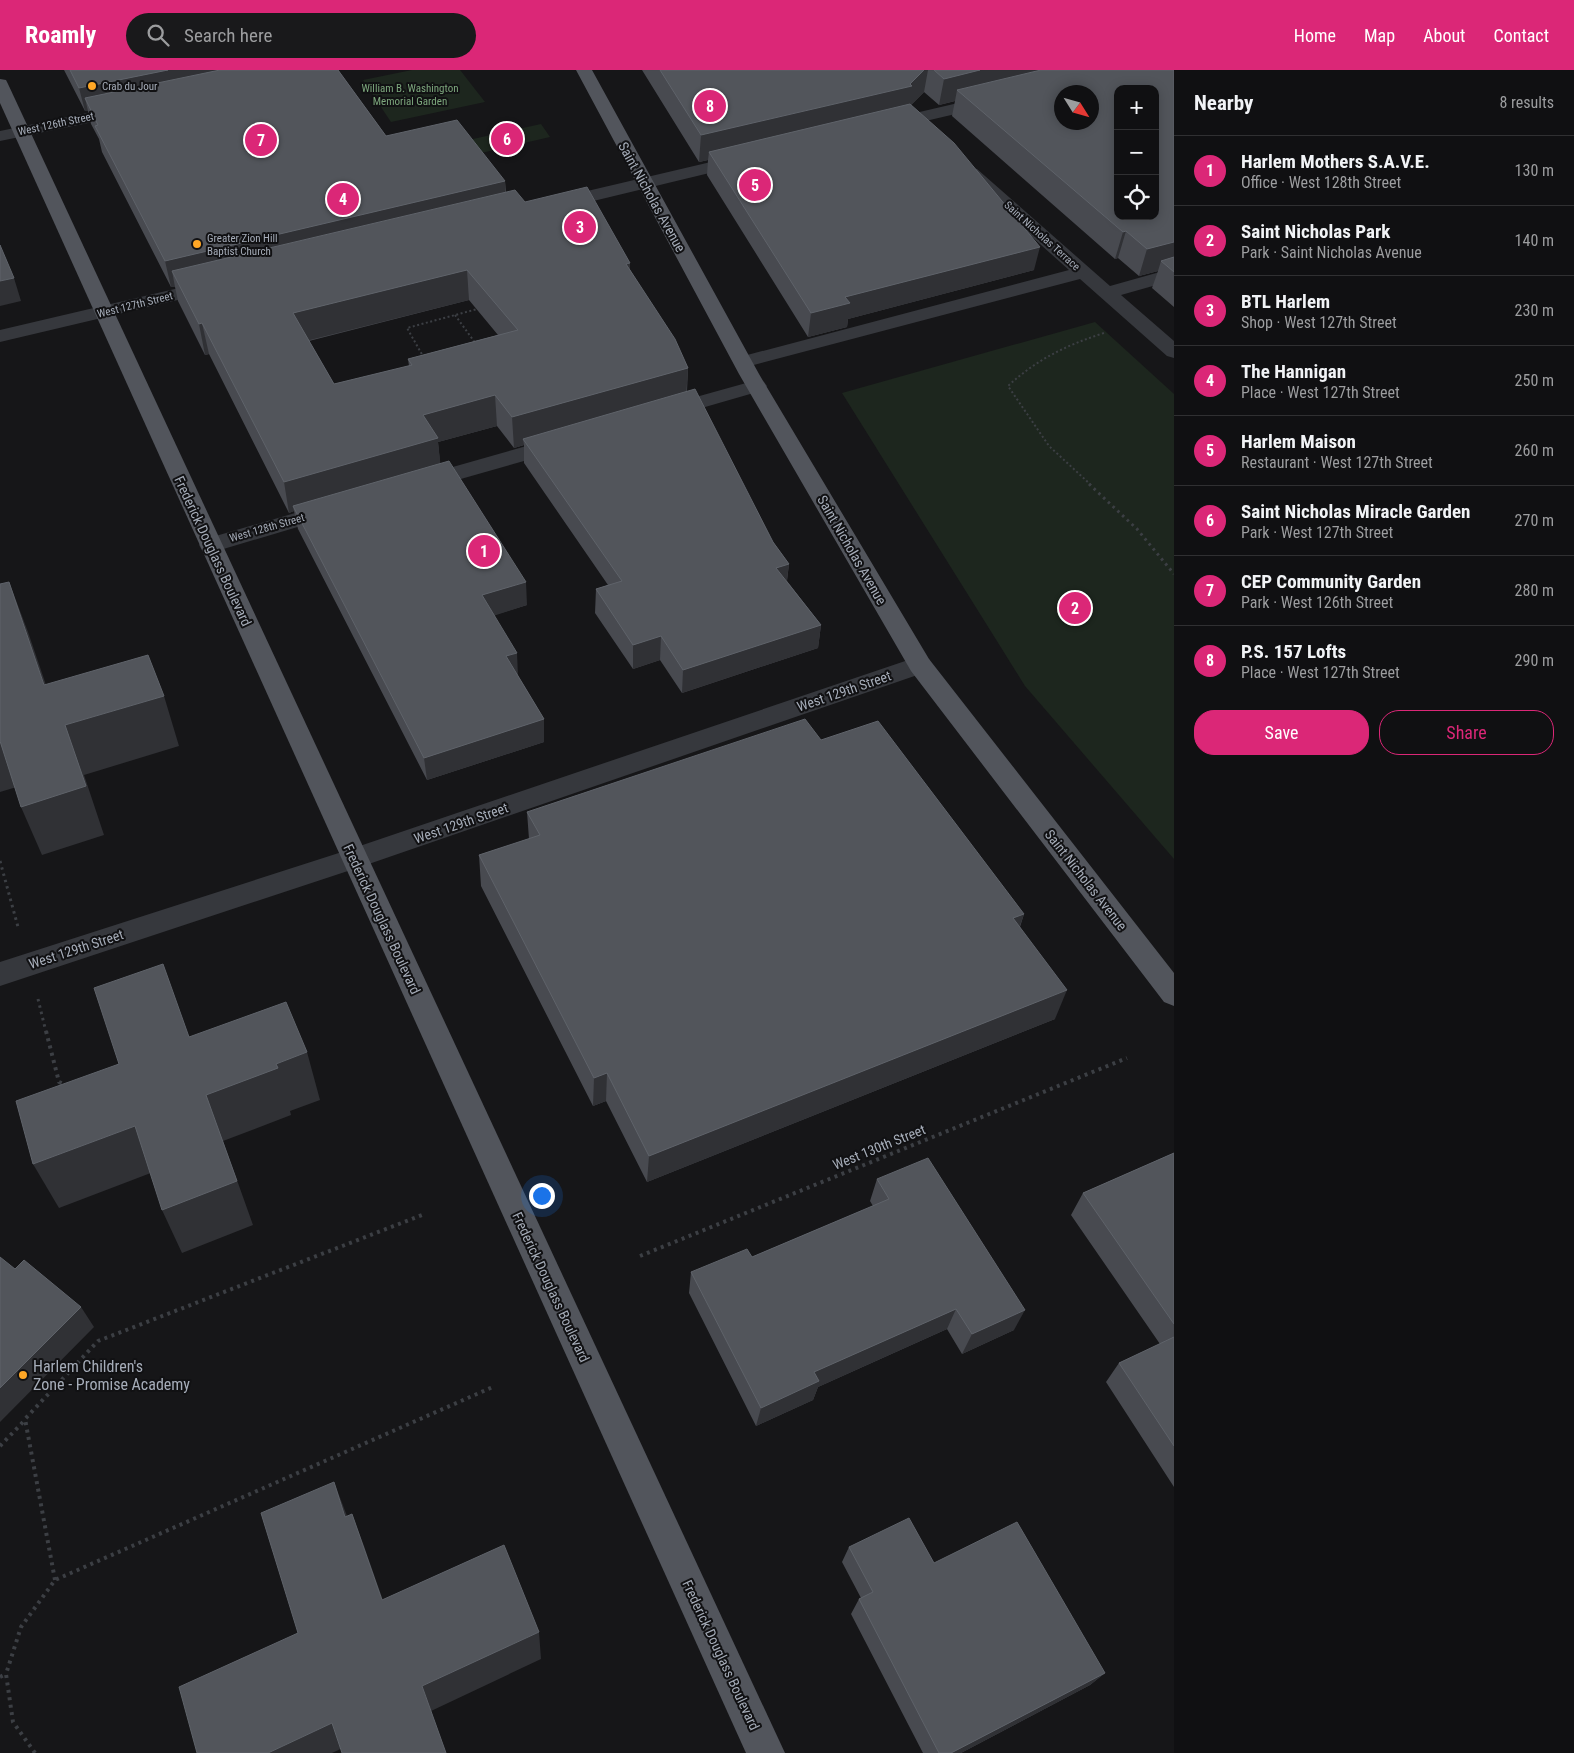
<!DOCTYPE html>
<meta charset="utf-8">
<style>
:root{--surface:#101012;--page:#19191b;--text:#f1f3f6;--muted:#9c9d9f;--line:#303032;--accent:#db2777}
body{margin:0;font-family:"Roboto Condensed",sans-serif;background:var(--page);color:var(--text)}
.controls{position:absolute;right:15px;top:15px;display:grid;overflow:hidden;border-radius:10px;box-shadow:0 2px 12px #0003}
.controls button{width:45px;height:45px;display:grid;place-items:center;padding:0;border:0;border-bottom:1px solid var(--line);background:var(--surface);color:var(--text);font:25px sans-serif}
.compass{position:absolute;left:1054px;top:15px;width:45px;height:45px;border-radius:50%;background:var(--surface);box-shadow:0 2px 12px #0003;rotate:127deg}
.you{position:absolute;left:541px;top:1125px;width:18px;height:18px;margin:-12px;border:4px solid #fff;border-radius:50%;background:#1a73e8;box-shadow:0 0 0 8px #1a73e833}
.badge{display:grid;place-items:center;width:32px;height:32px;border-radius:50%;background:var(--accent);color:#fff;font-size:16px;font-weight:700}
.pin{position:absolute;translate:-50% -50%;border:2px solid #fff;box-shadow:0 1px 5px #0006}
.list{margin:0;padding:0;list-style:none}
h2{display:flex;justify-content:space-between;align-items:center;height:65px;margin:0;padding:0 20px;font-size:21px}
h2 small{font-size:16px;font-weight:400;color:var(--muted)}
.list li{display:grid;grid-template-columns:32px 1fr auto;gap:15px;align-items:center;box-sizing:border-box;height:70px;padding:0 20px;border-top:1px solid var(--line)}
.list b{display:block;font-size:19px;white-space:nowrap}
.list p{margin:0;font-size:16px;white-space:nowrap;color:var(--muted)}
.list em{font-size:16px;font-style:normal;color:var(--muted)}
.actions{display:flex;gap:10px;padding:15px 20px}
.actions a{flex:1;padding:11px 0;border:1px solid var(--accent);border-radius:20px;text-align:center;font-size:18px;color:var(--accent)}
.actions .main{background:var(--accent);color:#fff}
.icon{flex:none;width:28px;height:28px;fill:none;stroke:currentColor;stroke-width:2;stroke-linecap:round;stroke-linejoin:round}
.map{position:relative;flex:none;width:1174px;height:1683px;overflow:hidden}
header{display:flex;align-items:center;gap:30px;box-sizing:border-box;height:70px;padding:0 25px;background:var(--accent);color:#fff}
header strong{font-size:24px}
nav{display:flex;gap:28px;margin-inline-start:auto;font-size:18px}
.search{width:350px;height:45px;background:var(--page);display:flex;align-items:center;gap:12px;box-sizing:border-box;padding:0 18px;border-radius:28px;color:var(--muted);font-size:19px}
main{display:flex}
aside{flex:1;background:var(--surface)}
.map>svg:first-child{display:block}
.green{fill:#1d261e}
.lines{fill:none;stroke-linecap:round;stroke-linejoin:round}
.path-far2{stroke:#3c3f44;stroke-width:2;stroke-dasharray:2 2.5;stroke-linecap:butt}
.path-far1{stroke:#3c3f44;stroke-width:3;stroke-dasharray:2.5 4;stroke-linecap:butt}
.path{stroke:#3c3f44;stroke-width:4;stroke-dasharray:3 4.5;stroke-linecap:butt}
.minor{fill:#36383d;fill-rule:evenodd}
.major{fill:#52555c;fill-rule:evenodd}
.wall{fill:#484a50;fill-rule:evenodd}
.shaded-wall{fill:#303135}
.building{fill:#52555b;stroke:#5f636a;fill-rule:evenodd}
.poi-dot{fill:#ffa726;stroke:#111113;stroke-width:2}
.labels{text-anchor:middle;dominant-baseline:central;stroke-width:4;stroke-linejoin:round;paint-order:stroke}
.far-poi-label{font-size:11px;fill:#a6adb9;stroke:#111113;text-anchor:start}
.far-park-label{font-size:11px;fill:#7ca67c;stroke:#111113}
.far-street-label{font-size:11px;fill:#a6adb9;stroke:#111113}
.street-label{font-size:14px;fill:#a6adb9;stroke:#111113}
.near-poi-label{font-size:16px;fill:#a6adb9;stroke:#111113;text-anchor:start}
</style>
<header>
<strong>Roamly</strong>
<div class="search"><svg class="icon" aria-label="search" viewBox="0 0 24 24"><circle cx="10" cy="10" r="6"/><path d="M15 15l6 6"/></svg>Search here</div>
<nav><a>Home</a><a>Map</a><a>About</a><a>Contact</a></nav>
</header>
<main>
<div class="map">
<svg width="1174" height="1683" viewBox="0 0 1174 1683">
<rect width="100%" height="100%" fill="#161618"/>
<!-- green -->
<g class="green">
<polygon points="412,0 460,0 485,32 391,52 363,10"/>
<polygon points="541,54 550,67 473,85 464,71"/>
<polygon points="1095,252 1174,324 1174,789 1025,616 842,323"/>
</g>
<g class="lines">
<!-- path-far2 -->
<g class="path-far2">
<polyline points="455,245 476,274"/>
<polyline points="424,288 407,258 481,238"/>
<path d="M1091,415L1049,376L1008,316C1037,289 1067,275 1104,263"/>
</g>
<!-- path-far1 -->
<g class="path-far1">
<polyline points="1089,414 1137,459 1174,504"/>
<polyline points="0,791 18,857"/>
<polyline points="38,929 46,962"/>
</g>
<!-- path -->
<g class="path">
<polyline points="46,961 59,1012 66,1015"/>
<polyline points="640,1186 1127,988"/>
<polyline points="0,1376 25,1350"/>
<polyline points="55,1510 25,1349 98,1271 422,1145"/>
<polyline points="0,1607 6,1604"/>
<polyline points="35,1683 13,1652 6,1604 21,1557 55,1510 495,1316"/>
</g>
<!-- minor -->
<g class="minor">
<polygon points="988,26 994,27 997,31 994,35 887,60 881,59 878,55 881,51"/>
<polygon points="126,35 132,36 135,40 132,44 0,71 0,61"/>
<polygon points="745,84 751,85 754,89 751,93 556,140 549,138 547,134 549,130"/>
<polygon points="971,98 977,99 1110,216 1174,198 1174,210 1121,225 1174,271 1174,288 1167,286 1080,209 750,296 743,298 736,296 733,292 736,288 1069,200 965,107 962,103 965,99"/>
<polygon points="213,210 220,212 223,216 220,220 0,272 0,260"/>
<polygon points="757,310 764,312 767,316 764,320 667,348 660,347 656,342 660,337"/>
<polygon points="558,367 566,369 569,374 566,379 422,420 414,418 411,413 414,408"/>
<polygon points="333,432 341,434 344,439 341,444 210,483 202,480 199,475 202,470"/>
<polygon points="920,586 929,589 932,595 929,601 363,796 0,916 0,892 345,781"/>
</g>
<!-- major -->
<g class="major">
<polygon points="576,0 592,0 759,304 929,589 1174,903 1174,936 1164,932 911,601 739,304"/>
<polygon points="0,9 6,10 8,14 785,1683 746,1683 0,33"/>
</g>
</g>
<!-- wall -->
<g class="wall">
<path d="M64,0H338L386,66L505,111L506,122L525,132L630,200L688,298L687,321L773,472L789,494L787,511L821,555L818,578L682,623L660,590L633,599L595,543L596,519L608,515L524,393V375L514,378L497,356L438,372L440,393L527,535L494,545L518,606L544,649V672L427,710L298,459L294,441L289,443L209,284L205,285L178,231L175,217H171L102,82L99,69L91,54L88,41H85ZM469,230L498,265L408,289L409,296L334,314L309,271Z"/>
<polygon points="642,0 1174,0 1174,237 1152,218 1158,201 1139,206 1118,188 1115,189 952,46 955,31 939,35 924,22 911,35 1034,200 848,249 847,257 808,267 707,105 708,90 699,92"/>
<polygon points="821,670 1024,844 1020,857 1055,949 647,1112 606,1031 593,1036 481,816 479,785 529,769 527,742"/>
<polygon points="1174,1083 1174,1417 1106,1312 1119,1293 1160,1274 1071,1145 1083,1123"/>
<polygon points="877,1109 1014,1260 962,1284 947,1259 818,1317 813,1330 756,1356 689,1223 691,1202 752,1187 873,1136 870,1131"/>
<polygon points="849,1477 934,1493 1105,1603 1090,1615 961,1683 923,1683 851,1544 859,1529 861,1528 842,1492"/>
</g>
<!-- shaded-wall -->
<g class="shaded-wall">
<polygon points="168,0 285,0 85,28 88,41 85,41 79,18"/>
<polygon points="924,0 928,0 924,22 908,38 709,82 708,90 699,92 701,65 910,14"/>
<polygon points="980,0 1087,0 957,20 955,31 939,35 944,9"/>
<polygon points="505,111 506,138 172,201 175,217 171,217 165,191"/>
<polygon points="1126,161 1118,188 1115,189 1123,162"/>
<polygon points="1174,172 1174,197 1161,191 1158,201 1139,206 1147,179"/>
<polygon points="1040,177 1034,200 848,249 847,257 808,267 811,243 845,227"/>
<polygon points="630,193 630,223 626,194"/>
<polygon points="467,200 469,230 298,273 293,243"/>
<polygon points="14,208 21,231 0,236 0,211"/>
<polygon points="202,253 209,284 205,285 199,254"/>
<polygon points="688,298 686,328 523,369 524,375 514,378 512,347"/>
<polygon points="495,325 497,356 438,372 441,399 293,436 294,441 289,443 284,412 423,345"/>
<polygon points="789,494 786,517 776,498"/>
<polygon points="9,512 28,562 63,665 44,615"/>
<polygon points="526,512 527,535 484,549 482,525"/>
<polygon points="821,555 818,578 682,623 683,600"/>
<polygon points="661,566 660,590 633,599 633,575"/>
<polygon points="517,583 518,606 507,609 506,586"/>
<polygon points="164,626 179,676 84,705 104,765 42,785 21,737 65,655"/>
<polygon points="544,649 544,672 427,710 424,688"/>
<polygon points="0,670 20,716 0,722"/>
<polygon points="1024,844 1013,875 1013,848"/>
<polygon points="1067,920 1055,949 647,1112 649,1086"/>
<polygon points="307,982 320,1030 290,1041 291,1045 223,1071 253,1155 182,1183 162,1140 206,1025 276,994"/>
<polygon points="607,1003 606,1031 593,1036 594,1008"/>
<polygon points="135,1056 156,1101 59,1138 33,1094"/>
<polygon points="81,1237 94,1257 0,1352 0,1318"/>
<polygon points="956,1239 947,1259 818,1317 813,1330 756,1356 761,1338 814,1302"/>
<polygon points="1025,1240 1014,1260 962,1284 972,1264"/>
<polygon points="334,1412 347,1446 358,1479 345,1447"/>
<polygon points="352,1444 364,1476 393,1559 382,1530"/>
<polygon points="539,1562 541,1589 431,1641 446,1683 422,1616"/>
<polygon points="1105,1603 1090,1615 961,1683 951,1683"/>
<polygon points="332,1653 347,1676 332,1683 268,1683"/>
</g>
<!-- building -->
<g class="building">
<polygon points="70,0 168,0 79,18"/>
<polygon points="220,0 338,0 386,66 457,50 505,111 165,191 95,56 98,55 85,28"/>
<polygon points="660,0 924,0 910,14 912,16 701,65"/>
<polygon points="934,0 980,0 944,9"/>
<path d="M1041,0H1174V172L1147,179L1126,161L1123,162L957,20ZM1118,19H1155V146H1118ZM1062,22H1092V52H1062Z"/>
<polygon points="910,34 954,73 1040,177 845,227 850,233 811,243 709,82"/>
<path d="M587,117L630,193L626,194L675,269L688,298L512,347L495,325L423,345L438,368L284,412L202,253L199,254L172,201L515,120L525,132ZM467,200L518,260L408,289L412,295L334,314L293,243Z"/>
<polygon points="0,175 14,208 0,211"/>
<polygon points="1174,187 1174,202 1161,191"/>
<polygon points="695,319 773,472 789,494 776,498 821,555 683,600 661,566 633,575 596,519 622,511 523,369"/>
<polygon points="449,391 526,512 482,525 517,583 506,586 544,649 424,688 293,436"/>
<polygon points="9,512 44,615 148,585 164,626 65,655 86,716 21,737 0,671 0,514"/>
<polygon points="805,649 821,670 878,651 1024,844 1013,848 1067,920 649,1086 607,1003 594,1008 479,785 540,765 527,742"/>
<polygon points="163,894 189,967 286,932 307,982 276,994 278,998 206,1025 237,1111 162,1140 135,1056 33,1094 16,1031 119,994 94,918"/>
<polygon points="1174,1083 1174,1254 1083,1123"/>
<polygon points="928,1088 1025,1240 972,1264 956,1239 814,1302 819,1311 761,1338 691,1202 747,1179 752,1187 889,1129 877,1109"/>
<polygon points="0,1187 15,1199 24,1190 81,1237 0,1318"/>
<polygon points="1174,1267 1174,1376 1119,1293"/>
<polygon points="334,1412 345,1447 352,1444 382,1530 504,1475 539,1562 422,1616 446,1683 342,1683 332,1653 268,1683 197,1683 179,1617 298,1563 261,1443"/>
<polygon points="909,1448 934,1493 1017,1452 1105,1603 951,1683 939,1683 859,1529 873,1522 849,1477"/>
</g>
<!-- markers -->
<g class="poi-dot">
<circle cx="92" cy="16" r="5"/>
<circle cx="197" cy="174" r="5"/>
<circle cx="23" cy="1305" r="5"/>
</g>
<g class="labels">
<!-- far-poi labels -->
<g class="far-poi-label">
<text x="102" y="16">Crab du Jour</text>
<text x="207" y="168">Greater Zion Hill<tspan x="207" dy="13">Baptist Church</tspan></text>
</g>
<!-- far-park labels -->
<g class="far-park-label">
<text x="410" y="18">William B. Washington<tspan x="410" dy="13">Memorial Garden</tspan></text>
</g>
<!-- far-street labels -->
<g class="far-street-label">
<text transform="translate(56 54) rotate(-12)">West 126th Street</text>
<text transform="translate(1042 166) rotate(42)">Saint Nicholas Terrace</text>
<text transform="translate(135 235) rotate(-14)">West 127th Street</text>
<text transform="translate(267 458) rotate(-16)">West 128th Street</text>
</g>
<!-- street labels -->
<g class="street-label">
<text transform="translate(652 127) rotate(61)">Saint Nicholas Avenue</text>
<text transform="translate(852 480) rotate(60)">Saint Nicholas Avenue</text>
<text transform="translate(213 481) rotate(65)">Frederick Douglass Boulevard</text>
<text transform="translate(844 621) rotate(-19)">West 129th Street</text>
<text transform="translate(461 753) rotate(-19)">West 129th Street</text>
<text transform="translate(1086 810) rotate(52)">Saint Nicholas Avenue</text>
<text transform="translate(382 849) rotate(65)">Frederick Douglass Boulevard</text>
<text transform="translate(76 879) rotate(-18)">West 129th Street</text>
<text transform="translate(879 1077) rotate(-22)">West 130th Street</text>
<text transform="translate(551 1217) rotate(65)">Frederick Douglass Boulevard</text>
<text transform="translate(721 1585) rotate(65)">Frederick Douglass Boulevard</text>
</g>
<!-- near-poi labels -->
<g class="near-poi-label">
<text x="33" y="1296">Harlem Children's<tspan x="33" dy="18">Zone - Promise Academy</tspan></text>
</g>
</g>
</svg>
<div class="controls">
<button>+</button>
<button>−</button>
<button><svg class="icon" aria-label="locate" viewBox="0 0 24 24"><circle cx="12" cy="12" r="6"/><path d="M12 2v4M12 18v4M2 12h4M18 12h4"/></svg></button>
</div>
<svg class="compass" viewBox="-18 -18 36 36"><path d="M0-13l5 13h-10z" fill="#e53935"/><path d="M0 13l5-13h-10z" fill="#9c9d9f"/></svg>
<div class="you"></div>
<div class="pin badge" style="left:484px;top:481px">1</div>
<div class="pin badge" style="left:1075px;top:538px">2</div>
<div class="pin badge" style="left:580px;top:157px">3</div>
<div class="pin badge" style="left:343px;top:129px">4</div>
<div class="pin badge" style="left:755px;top:115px">5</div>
<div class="pin badge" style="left:507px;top:69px">6</div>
<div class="pin badge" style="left:261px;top:70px">7</div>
<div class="pin badge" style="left:710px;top:36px">8</div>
</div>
<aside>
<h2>Nearby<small>8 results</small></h2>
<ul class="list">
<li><span class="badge">1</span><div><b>Harlem Mothers S.A.V.E.</b><p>Office · West 128th Street</p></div><em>130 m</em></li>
<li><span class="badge">2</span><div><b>Saint Nicholas Park</b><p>Park · Saint Nicholas Avenue</p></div><em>140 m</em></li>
<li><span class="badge">3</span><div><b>BTL Harlem</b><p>Shop · West 127th Street</p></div><em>230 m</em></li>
<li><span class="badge">4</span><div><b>The Hannigan</b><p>Place · West 127th Street</p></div><em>250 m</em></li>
<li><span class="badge">5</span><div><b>Harlem Maison</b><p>Restaurant · West 127th Street</p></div><em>260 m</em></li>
<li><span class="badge">6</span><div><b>Saint Nicholas Miracle Garden</b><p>Park · West 127th Street</p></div><em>270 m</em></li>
<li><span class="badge">7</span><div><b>CEP Community Garden</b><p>Park · West 126th Street</p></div><em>280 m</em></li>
<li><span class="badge">8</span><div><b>P.S. 157 Lofts</b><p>Place · West 127th Street</p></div><em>290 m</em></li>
</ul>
<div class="actions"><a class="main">Save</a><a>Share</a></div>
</aside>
</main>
